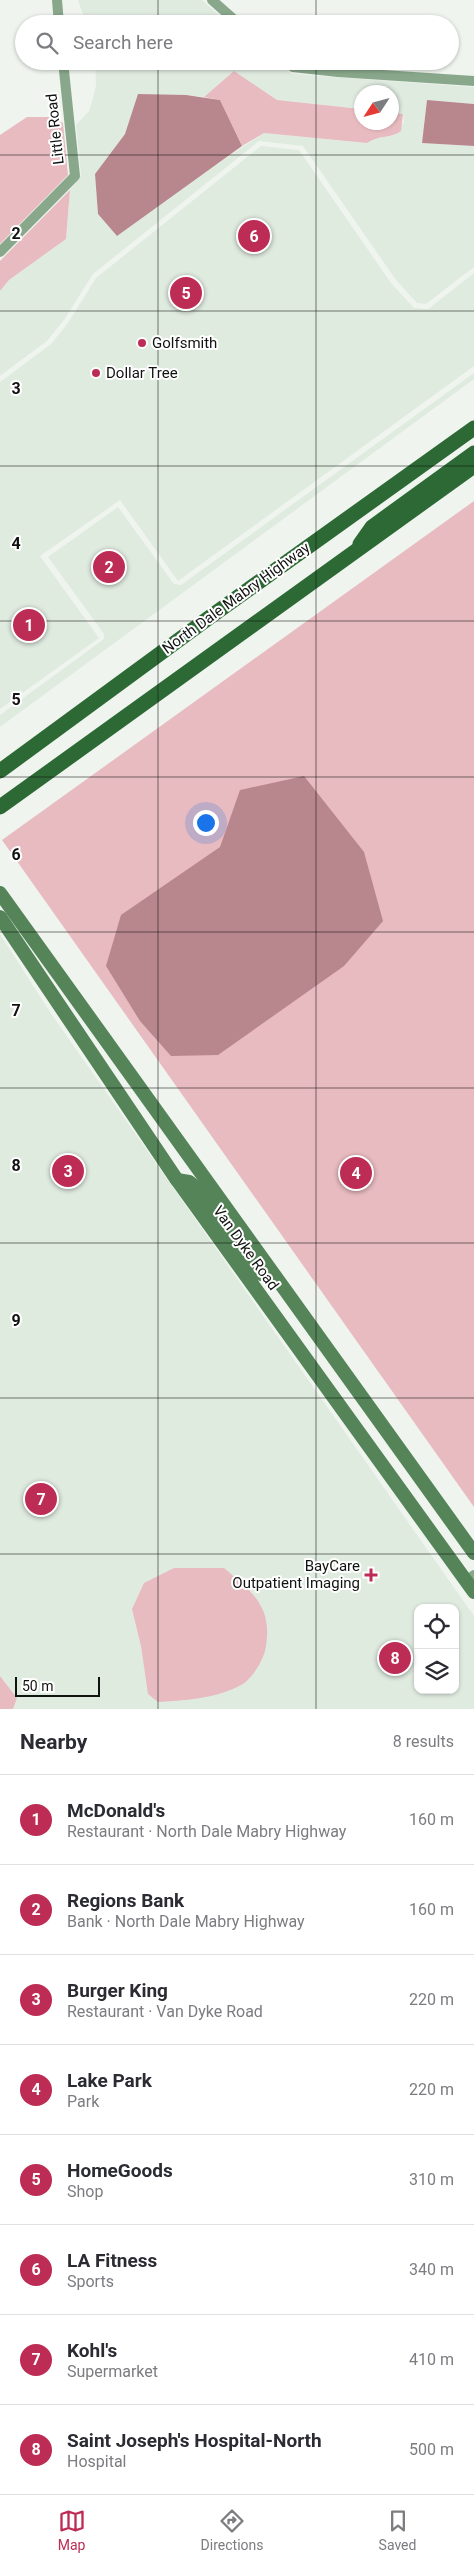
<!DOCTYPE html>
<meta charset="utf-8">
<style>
:root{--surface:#fff;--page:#f7f7f7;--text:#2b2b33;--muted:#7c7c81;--line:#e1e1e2;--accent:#bc2c54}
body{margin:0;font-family:Roboto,sans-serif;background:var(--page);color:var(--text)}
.controls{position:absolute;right:15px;bottom:15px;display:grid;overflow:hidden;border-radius:10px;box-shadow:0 1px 4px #0004}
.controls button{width:45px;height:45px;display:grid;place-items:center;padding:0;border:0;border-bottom:1px solid var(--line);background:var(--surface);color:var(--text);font:25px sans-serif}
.compass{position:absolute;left:354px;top:85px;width:45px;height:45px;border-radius:50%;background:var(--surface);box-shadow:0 1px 4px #0004;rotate:234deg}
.scale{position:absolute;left:15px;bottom:12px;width:85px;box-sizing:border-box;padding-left:5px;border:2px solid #111311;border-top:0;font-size:14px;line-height:18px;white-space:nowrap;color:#111311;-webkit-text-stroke:4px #fff;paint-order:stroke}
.you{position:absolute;left:205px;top:822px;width:18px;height:18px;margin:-12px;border:4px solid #fff;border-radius:50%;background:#1a73e8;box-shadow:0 0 0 8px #1a73e833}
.badge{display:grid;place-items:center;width:32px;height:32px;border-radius:50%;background:var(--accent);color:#fff;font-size:16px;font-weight:700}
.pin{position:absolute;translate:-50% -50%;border:2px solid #fff;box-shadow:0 1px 5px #0006}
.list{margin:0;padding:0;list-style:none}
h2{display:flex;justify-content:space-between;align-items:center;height:65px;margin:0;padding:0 20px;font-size:21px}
h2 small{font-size:16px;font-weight:400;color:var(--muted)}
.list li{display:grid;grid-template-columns:32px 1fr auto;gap:15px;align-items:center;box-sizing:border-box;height:90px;padding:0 20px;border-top:1px solid var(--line)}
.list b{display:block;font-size:19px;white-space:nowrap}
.list p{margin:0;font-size:16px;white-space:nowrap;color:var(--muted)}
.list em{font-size:16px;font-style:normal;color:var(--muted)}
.icon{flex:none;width:28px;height:28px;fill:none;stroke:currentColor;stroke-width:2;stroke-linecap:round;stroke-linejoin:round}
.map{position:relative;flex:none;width:474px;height:1709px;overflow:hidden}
.search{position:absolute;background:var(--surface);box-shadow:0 1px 4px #0004;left:15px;right:15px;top:15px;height:55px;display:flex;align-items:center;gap:12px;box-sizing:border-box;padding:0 18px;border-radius:28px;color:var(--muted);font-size:19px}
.sheet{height:785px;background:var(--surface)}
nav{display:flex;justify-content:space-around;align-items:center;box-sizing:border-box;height:70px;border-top:1px solid var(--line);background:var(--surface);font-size:14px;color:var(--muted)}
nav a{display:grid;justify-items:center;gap:2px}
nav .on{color:var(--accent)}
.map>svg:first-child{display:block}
.built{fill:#e0ebe0;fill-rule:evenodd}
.green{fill:#e8bbc0}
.water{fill:#b8868d}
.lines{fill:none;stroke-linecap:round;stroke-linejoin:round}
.street{stroke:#89a88b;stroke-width:10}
.secondary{stroke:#558459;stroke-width:14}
.primary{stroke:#2d6935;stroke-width:15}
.grid{fill:none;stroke:#111311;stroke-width:1;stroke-opacity:0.55}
.poi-dot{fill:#bc2c54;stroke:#fff;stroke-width:2}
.labels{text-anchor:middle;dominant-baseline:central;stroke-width:4;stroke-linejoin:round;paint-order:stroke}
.street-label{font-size:15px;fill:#111311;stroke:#fff}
.poi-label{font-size:15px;fill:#111311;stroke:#fff;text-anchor:start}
.grid-label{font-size:16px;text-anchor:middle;font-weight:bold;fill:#111311;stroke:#fff;stroke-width:4;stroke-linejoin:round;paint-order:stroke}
</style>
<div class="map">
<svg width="474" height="1709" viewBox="0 0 474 1709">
<rect width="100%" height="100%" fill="#eff4ef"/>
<!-- built -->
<g class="built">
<polygon points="78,0 202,0 229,24 86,24"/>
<path d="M95,61H274L292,74L474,87V104L427,100L422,143L474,146V267L426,304L417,303L396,280L303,146L259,141L93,274L64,320L47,341L0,376V291L9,280L66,239L70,190L81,175L76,125L89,111L92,102L96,85ZM234,71L277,100L361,109L362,92H392V113L403,114L404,122L395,135L377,136L367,143L264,133L177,191L117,236L98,214L95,174L125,134L186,95L204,97Z"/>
<polygon points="261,146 299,150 391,283 414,308 428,309 474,273 474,366 178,581 120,500 40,556 99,638 0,709 0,382 51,344 68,323 96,278"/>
<polygon points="474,373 474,379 0,727 0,715 104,639 104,634 48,557 118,507 174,584 181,585"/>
<path d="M0,934L52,1015L474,1616V1709H13L17,1698L0,1676ZM418,1608H455V1690H418Z"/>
</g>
<!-- green -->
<g class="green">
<path d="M234,71L277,100L361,109L362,122H392V113L403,114L401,131C390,139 381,134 367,143L264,133L242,146L220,100L204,97Z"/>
<polygon points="27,117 48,117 63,123 68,175 0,244 0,135"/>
<polygon points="70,190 66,239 9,280 0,291 0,261"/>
<polygon points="474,501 474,1507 2,840"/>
<path d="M174,1568H224C254,1593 274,1608 265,1651C262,1662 252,1679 241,1685C215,1699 187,1700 158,1702L148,1694L141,1646L132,1609L144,1583Z"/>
<polygon points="0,1676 17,1698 13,1709 0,1709"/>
</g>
<!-- water -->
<g class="water">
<polygon points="138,94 186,95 220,100 242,146 117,236 98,214 95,174 125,134"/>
<polygon points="427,100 474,104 474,146 422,143"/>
<polygon points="304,776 364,852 383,921 344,966 218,1055 171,1056 140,1021 106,966 121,915 220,847 240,790"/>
</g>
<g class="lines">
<!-- street -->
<g class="street">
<polyline points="57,0 59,24"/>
<polyline points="212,0 239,24"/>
<polyline points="285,61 293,67 338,72 474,81"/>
<polyline points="0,252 75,176 63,61"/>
<polyline points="466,1581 474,1575"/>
</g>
<!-- secondary -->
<g class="secondary">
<polyline points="0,893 474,1553"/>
<polyline points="0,917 177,1180 474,1592"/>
<polyline points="177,1180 189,1182 195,1187 261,1274"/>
</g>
<!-- primary -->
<g class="primary">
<polyline points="360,544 372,527 474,453"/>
<polyline points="0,771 210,617 474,428"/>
<polyline points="0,807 474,466"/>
</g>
</g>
<!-- grid -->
<path class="grid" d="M158,0V24M316,0V24M158,61V1709M316,61V1709M0,155H474M0,311H474M0,466H474M0,621H474M0,777H474M0,932H474M0,1088H474M0,1243H474M0,1398H474M0,1554H474"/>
<!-- markers -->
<g class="poi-dot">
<circle cx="142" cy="343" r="5"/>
<circle cx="96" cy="373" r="5"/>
<path d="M368.5 1567.5h5v5h5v5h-5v5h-5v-5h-5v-5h5z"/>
</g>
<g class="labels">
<!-- street labels -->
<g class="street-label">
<text transform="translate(55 129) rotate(-96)">Little Road</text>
<text transform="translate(236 598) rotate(-36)">North Dale Mabry Highway</text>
<text transform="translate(246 1248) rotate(54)">Van Dyke Road</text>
</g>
<!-- poi labels -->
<g class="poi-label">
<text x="152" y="343">Golfsmith</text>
<text x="106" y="373">Dollar Tree</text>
<text x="360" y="1566" text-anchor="end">BayCare<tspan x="360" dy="17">Outpatient Imaging</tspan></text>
</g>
</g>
<g class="grid-label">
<text x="16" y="239">2</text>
<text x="16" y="394">3</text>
<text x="16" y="549">4</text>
<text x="16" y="705">5</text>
<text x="16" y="860">6</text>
<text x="16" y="1016">7</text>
<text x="16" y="1171">8</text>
<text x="16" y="1326">9</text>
</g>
</svg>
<div class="controls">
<button><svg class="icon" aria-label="locate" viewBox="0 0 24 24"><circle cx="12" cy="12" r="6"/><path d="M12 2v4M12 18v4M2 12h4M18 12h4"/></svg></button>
<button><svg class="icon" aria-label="layers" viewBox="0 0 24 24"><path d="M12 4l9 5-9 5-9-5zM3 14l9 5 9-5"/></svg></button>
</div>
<svg class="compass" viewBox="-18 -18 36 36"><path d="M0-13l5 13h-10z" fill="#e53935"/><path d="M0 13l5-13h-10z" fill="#7c7c81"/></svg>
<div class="scale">50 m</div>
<div class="you"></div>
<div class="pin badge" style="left:29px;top:625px">1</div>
<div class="pin badge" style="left:109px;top:567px">2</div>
<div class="pin badge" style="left:68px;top:1171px">3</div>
<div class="pin badge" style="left:356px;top:1173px">4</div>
<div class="pin badge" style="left:186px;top:293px">5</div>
<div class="pin badge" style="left:254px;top:236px">6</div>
<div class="pin badge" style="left:41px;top:1499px">7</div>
<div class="pin badge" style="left:395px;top:1658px">8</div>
<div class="search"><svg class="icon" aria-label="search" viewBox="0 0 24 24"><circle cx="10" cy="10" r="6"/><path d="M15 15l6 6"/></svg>Search here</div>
</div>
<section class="sheet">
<h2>Nearby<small>8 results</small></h2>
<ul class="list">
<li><span class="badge">1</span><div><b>McDonald's</b><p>Restaurant · North Dale Mabry Highway</p></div><em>160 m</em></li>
<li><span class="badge">2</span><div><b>Regions Bank</b><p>Bank · North Dale Mabry Highway</p></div><em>160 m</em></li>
<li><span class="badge">3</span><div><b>Burger King</b><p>Restaurant · Van Dyke Road</p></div><em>220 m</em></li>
<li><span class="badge">4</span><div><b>Lake Park</b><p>Park</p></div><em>220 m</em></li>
<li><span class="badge">5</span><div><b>HomeGoods</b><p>Shop</p></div><em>310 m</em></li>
<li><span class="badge">6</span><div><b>LA Fitness</b><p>Sports</p></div><em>340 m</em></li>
<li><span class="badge">7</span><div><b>Kohl's</b><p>Supermarket</p></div><em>410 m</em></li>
<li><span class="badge">8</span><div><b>Saint Joseph's Hospital-North</b><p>Hospital</p></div><em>500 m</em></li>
</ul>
</section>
<nav>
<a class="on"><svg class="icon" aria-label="map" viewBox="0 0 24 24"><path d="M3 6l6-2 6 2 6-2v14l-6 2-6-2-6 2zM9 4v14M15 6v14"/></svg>Map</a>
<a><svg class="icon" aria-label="directions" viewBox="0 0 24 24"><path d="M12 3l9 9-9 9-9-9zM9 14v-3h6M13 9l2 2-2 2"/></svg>Directions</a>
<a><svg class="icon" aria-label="saved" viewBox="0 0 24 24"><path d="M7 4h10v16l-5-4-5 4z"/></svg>Saved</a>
</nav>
